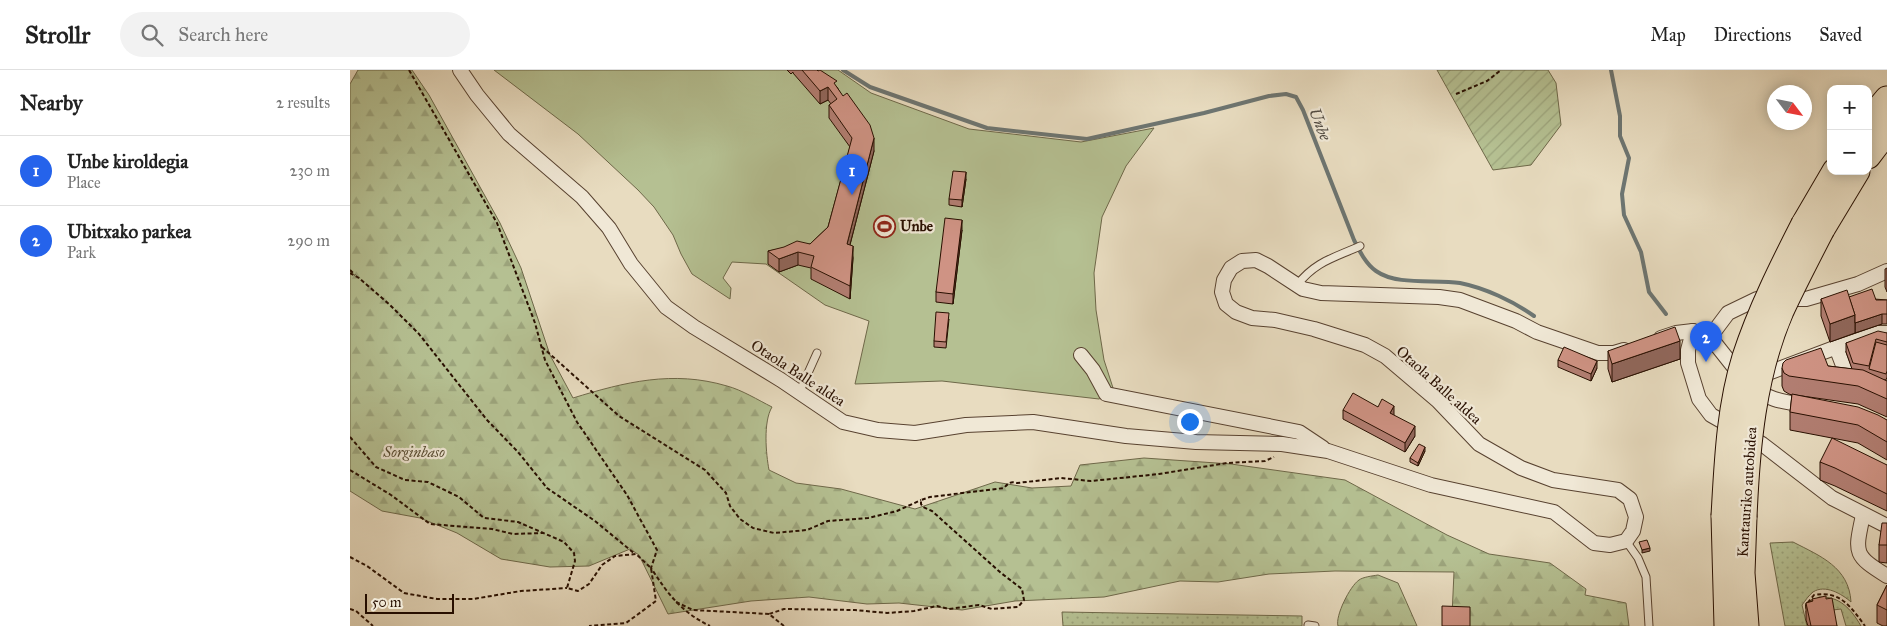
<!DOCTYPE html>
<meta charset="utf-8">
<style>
:root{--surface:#fff;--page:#f2f2f2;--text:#222;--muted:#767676;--line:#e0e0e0;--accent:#2563eb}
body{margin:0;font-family:"IM FELL Great Primer",serif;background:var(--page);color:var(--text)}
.controls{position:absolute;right:15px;top:15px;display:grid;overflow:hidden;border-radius:10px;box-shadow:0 2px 12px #0003}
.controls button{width:45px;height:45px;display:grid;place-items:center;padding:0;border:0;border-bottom:1px solid var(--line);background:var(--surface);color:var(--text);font:25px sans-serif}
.compass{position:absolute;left:1417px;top:15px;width:45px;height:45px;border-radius:50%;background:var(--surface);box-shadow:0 2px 12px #0003;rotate:122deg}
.scale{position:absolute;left:15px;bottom:12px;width:89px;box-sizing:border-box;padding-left:5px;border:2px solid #280f00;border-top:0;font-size:14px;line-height:18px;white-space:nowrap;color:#280f00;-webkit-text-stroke:4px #f0e8d6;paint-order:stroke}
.you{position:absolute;left:839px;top:351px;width:18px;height:18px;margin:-12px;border:4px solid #fff;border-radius:50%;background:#1a73e8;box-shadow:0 0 0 8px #1a73e833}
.badge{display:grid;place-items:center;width:32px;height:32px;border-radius:50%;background:var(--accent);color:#fff;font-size:16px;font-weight:700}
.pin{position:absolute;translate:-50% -41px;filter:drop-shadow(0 1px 2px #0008)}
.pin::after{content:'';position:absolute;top:26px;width:18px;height:15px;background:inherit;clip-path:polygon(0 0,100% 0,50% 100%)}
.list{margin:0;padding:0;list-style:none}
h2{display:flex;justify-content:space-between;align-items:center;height:65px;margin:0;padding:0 20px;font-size:21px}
h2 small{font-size:16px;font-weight:400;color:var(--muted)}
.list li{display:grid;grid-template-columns:32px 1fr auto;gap:15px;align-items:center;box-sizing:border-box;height:70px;padding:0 20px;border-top:1px solid var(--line)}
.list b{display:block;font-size:19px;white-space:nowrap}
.list p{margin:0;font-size:16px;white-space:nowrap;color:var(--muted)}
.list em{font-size:16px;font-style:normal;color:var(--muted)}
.icon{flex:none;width:28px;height:28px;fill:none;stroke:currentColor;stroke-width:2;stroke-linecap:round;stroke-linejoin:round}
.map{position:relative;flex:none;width:1537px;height:556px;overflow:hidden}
header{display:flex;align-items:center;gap:30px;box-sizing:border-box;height:70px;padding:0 25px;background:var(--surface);border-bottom:1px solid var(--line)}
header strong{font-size:24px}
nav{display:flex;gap:28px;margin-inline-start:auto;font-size:18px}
.search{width:350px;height:45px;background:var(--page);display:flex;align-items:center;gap:12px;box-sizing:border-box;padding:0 18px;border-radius:28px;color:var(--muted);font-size:19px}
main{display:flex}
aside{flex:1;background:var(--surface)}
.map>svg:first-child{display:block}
.grass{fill:url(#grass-dots);stroke:#6e6849}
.forest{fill:url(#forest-firs);stroke:#6e6849}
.garden{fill:url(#garden-furrows);stroke:#6e6849}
.pitch{fill:#b5c092;stroke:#6e6849}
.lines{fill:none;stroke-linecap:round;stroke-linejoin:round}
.stream{stroke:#6d7571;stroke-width:4}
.service-casing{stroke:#584230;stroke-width:9}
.minor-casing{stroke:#584230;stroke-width:16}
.motorway-casing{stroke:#280f00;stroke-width:27}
.path{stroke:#280f00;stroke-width:2;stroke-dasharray:4 2.5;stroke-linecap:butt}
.service{stroke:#f0e8d6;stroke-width:7}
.minor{stroke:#f0e8d6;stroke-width:14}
.motorway{stroke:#e8dcc0;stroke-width:25}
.motorway-bridge-casing{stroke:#280f00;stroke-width:27;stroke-linecap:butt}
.motorway-bridge{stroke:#e8dcc0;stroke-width:25}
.wall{fill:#b27e72;stroke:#280f00}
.shaded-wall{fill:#91675c;stroke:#280f00}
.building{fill:#cf9384;stroke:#280f00}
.labels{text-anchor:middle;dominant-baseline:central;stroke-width:4.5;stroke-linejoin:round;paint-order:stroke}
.poi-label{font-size:15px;font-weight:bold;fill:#280f00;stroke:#f0e8d6;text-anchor:start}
.street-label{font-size:15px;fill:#280f00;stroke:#f0e8d6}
.park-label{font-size:15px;font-style:italic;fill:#594d33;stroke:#f0e8d6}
.water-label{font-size:16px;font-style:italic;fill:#504a42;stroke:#f0e8d6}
</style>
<header>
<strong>Strollr</strong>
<div class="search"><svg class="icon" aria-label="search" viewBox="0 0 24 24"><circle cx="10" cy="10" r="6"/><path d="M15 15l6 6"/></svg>Search here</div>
<nav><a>Map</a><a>Directions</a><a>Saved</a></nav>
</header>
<main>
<aside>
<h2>Nearby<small>2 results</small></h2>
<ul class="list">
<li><span class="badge">1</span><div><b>Unbe kiroldegia</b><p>Place</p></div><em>230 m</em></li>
<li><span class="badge">2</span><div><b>Ubitxako parkea</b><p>Park</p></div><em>290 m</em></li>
</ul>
</aside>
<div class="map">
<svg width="1537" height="556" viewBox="0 0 1537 556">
<defs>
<pattern id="grass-dots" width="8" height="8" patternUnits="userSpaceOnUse" patternTransform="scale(1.25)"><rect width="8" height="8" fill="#b5c092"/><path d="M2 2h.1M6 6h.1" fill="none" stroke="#9ca47c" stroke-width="1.8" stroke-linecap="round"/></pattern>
<pattern id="forest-firs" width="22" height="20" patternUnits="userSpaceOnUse" patternTransform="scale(1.25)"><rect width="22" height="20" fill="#b5c092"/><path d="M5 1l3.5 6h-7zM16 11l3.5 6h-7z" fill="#9ca47c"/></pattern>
<pattern id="garden-furrows" width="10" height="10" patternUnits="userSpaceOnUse" patternTransform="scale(1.25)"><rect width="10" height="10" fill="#b5c092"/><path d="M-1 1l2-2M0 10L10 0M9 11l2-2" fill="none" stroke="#9ca47c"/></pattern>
</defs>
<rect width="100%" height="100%" fill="#e8dcc0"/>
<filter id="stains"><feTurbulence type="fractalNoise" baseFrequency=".004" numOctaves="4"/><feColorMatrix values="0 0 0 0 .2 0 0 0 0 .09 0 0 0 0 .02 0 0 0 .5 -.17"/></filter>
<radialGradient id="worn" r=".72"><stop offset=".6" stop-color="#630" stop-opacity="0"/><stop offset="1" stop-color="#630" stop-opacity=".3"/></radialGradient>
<!-- grass -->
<g class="grass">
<path d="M1443,472C1470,486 1499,497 1501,532C1492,524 1475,514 1463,522C1459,525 1455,531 1452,535L1457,556H1435L1420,473Z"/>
<path d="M1469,527C1490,526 1501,539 1511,556H1496L1491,539L1475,541L1461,532Z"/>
<polygon points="712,542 952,546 952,556 713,556"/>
</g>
<!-- forest -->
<g class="forest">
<path d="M8,0H62L79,25L150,153L171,198L200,285L223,328C275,312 323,300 377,316C392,320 408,330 422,337C413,352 416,384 419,400L446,413L491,419L565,439L645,412L682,418L721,416L730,395L794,388L881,394L995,410L1097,465L1139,484L1200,493L1236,519L1235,525L1276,533L1279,556H1115L1102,546L1104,502L985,501L919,504L868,512L830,511L754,527L665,531L612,540L549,533L517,534L459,527L401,531L318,544L289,485L280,479L239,496L200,497L151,489L107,463L70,448L32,441L0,421V14Z"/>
<path d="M1028,505L1048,513L1067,556H988C985,546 1000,516 1009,510C1013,507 1022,506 1028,505Z"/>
</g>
<!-- garden -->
<polygon class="garden" points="1087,0 1198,0 1206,13 1211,55 1181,95 1143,100"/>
<!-- pitch -->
<polygon class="pitch" points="144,0 488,0 521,23 619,59 731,72 804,58 776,96 752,147 744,203 746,240 754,290 764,321 749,329 592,311 505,314 519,251 475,235 416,194 382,192 373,208 381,218 380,229 342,204 331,184 323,165 304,137 288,120 228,64"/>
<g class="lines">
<!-- stream -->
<g class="stream">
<path d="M493,0L520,17L637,58L737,69L854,43L919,26L936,24L946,27L953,40L1004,170C1010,182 1016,194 1026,201C1047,216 1085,209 1110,213C1135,218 1163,231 1184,246"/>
<polyline points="1261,0 1270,46 1270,66 1279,88 1272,124 1274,145 1291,182 1299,222 1316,244"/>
</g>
<defs>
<g id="service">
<path d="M947,215C966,191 984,188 1010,176"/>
<polyline points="449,323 467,283"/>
<polyline points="1276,471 1288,488 1296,507 1299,556"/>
<polyline points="958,555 965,556"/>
</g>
<g id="minor">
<polyline points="110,0 127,25 159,64 232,127 259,158 281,194 316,237 344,257 431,310 493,352 528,360 565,363 616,355 683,352 776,366 846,372 932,374 978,381 1081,415 1204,442 1244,473 1260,475 1276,471 1283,461 1286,447 1280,429 1268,420 1203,410 1171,398 1129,374 1088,331 1035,286 1015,275 964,259 925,250 902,248 886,242 876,234 872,222 874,210 881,198 892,191 906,190 918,196 953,219 971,223 1089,227 1110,230 1166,251 1187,262 1248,283 1264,283 1274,280"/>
<polyline points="1343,261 1338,280 1338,293 1349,329 1361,345 1412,374 1482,428 1537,456"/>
<polyline points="1360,267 1378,243 1407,229 1456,229 1508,214 1537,201"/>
<polyline points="1311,268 1326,263 1343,261 1360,267 1387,301 1402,309 1508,269 1527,263 1537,263"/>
<polyline points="1486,277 1497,306 1537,322"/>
<polyline points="731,285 743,300 756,324 949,362 973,378"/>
<path d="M1405,315C1412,331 1444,333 1460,336"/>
<path d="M1513,445C1505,483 1503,485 1537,506"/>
</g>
<g id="motorway">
<polyline points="1518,52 1537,29"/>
<polyline points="1518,86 1537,61"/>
<polyline points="1454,154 1485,101"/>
<polyline points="1472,159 1507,101"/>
<polyline points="1374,446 1377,556"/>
<polyline points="1394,447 1392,503 1396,556"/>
</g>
</defs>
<!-- service casing -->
<use href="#service" class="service-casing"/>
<!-- minor casing -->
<use href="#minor" class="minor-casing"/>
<!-- motorway casing -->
<use href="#motorway" class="motorway-casing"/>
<!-- path -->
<g class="path">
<path d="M59,0L147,153L185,253L195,290L227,352L277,425L307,480L301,498C318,524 331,542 360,556"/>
<polyline points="1106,24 1137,11 1151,0"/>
<polyline points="0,200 5,205"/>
<polyline points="0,203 9,208 40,235 69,264 137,350 168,382 197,418 245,451 285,484"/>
<polyline points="192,277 269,346 355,400 376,423 380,436 390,449 403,458 424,463 457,460 478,451 518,448 547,441 571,430"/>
<polyline points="0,367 26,397 55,410 78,412 109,427 134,448 168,452 214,472 224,483 225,491 217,518 228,521 239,514 252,495 265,486 286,484 301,498 306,531 276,553 239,556"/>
<polyline points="0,400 41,425 80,454 142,459 163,464 193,463"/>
<polyline points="0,487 17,496 54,523 87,529 123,529 171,521 217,518"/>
<polyline points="326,532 343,540 419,544"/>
<polyline points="0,539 6,541 23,556"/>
<path d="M1457,545L1456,535L1464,525C1490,520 1501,537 1515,556"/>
<path d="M434,556L419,544L434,539L505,540L537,543L564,541L587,536L599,539L629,535L642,539L668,537L674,530L672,519L651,503L582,441L573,437L571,434V430L580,427L654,418C658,413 661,411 667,413L711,408L741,411L809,404L877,393L915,391L924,387"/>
</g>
<!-- service -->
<use href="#service" class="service"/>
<!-- minor -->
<use href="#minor" class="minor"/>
<!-- motorway -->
<use href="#motorway" class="motorway"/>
<defs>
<g id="motorway-bridge">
<path d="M1374,446C1377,394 1379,338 1395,287C1410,241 1432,197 1454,154"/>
<path d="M1394,447C1397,377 1403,306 1431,241C1444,213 1458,186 1472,159"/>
</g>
</defs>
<!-- motorway-bridge casing -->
<use href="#motorway-bridge" class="motorway-bridge-casing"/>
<!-- motorway-bridge -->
<use href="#motorway-bridge" class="motorway-bridge"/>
</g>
<!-- wall -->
<g class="wall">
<polygon points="437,0 467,0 487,17 524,81 500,175 503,188 500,229 461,209 461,198 448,195 429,202 418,194 418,181 460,174 478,157 500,77 479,48 479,35 481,34 478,30 470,34 443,3 443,2 441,4"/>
<polygon points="616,109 612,137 599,135 599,129"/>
<polygon points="612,160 603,234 586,232 586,222"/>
<polygon points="1537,198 1537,222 1535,217 1535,199"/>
<polygon points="1499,227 1537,230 1537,254 1532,254 1480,272 1471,246 1471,229"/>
<polygon points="599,249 596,278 584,277 584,271"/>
<polygon points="1537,263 1537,307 1536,310 1534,310 1537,311 1537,347 1508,334 1445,325 1537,350 1537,390 1508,373 1440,360 1440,342 1442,325 1439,324 1434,321 1432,316 1432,298 1478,296 1502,299 1496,282 1496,273"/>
<polygon points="1258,281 1330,289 1262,312 1258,299"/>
<polygon points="1208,290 1247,298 1241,311 1208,297"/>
<polygon points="1028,337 1044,345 1065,366 1055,382 993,349 993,340"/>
<polygon points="1075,381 1068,396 1060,392 1060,388"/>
<polygon points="1470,392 1537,395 1537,441 1485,416 1470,410"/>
<polygon points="1537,453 1537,493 1529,492 1529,475"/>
<polygon points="1537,515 1537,556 1533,556 1527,553 1527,535"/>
<polygon points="1462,529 1476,529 1487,556 1458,556 1456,550 1456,533 1462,531"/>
</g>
<!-- shaded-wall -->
<g class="shaded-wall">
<polygon points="478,17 478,30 470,34 470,21"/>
<polygon points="524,68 524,81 497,186 497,174"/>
<polygon points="616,102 616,109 612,137 612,130"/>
<polygon points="612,150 612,160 603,234 603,224"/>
<polygon points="503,176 503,188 500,229 500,216"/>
<polygon points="448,182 448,195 429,202 429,189"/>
<polygon points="1532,244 1532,254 1505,263 1505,253"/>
<polygon points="1505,245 1505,263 1480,272 1480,254"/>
<polygon points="1330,271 1330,289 1262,312 1262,294"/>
<polygon points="1247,291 1247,298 1241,311 1241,304"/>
<polygon points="1044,336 1044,346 1040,343"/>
<polygon points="1065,356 1065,366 1055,382 1055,373"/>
<polygon points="1075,377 1075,381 1068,396 1068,393"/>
<polygon points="1300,478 1300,481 1292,483 1292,480"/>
</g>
<!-- building -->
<g class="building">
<polygon points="452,0 467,0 468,1 470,0 487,11 484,13 493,26 497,23 520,55 524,68 497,174 503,176 500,216 461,197 464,186 448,182 429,189 418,181 434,177 447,171 460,174 478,157 502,68 479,35 487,29 478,17 470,21"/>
<polygon points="603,101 616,102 612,130 599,129"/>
<polygon points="595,148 612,150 603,224 586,222"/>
<polygon points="1522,219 1526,230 1537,230 1537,244 1532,244 1505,253 1505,245 1499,227"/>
<polygon points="1497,220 1505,245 1480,254 1471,229"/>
<polygon points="586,242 599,243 596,272 584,271"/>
<polygon points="1325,257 1330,271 1262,294 1258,281"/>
<polygon points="1528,261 1537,263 1537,272 1526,269 1519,296 1503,293 1496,273"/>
<polygon points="1526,272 1537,275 1537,301 1536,304 1519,299"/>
<polygon points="1214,277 1247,291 1241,304 1208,290"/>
<polygon points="1471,278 1478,296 1513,300 1537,311 1537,329 1508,316 1439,306 1434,303 1432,298 1433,293 1436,290"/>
<polygon points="1003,323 1028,337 1032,329 1044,336 1040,343 1065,356 1055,373 993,340"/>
<polygon points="1442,324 1508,337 1528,345 1537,350 1537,372 1508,355 1440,342"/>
<polygon points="1482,368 1537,395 1537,424 1485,398 1470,392"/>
<polygon points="1069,374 1075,377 1068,393 1060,388"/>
<polygon points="1532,453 1537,453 1537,475 1529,475"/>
<polygon points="1297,470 1300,478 1292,480 1289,472"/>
<polygon points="1537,515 1537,540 1527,535"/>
<polygon points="1476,526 1476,529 1482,528 1487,556 1461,556 1456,533 1463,531 1462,529"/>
<polygon points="1092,536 1120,537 1120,556 1092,556"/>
</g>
<!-- icons -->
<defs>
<symbol id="stadium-ring" viewBox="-11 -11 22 22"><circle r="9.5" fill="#f0e8d6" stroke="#8f2418" stroke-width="1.5"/><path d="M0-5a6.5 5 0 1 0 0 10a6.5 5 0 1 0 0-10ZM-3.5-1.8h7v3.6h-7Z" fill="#8f2418"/></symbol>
</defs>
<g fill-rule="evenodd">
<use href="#stadium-ring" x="522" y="144" width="25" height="25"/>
</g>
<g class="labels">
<!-- poi labels -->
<g class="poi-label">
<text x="550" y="156">Unbe</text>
</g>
<!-- street labels -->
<g class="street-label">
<text transform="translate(448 303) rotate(33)">Otaola Balle aldea</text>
<text transform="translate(1089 315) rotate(42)">Otaola Balle aldea</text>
<text transform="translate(1397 422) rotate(-86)">Kantauriko autobidea</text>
</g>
<!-- park labels -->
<g class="park-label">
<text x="64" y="382">Sorginbaso</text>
</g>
<!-- water labels -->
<g class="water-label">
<text transform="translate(970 54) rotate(68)">Unbe</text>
</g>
</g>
<rect width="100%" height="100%" filter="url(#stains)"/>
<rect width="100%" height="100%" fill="url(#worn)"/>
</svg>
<div class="controls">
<button>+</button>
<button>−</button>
</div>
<svg class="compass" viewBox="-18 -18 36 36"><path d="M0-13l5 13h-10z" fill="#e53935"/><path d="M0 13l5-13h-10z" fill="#767676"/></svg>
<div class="scale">50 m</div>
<div class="you"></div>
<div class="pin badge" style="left:502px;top:125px">1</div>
<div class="pin badge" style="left:1356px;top:292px">2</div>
</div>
</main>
